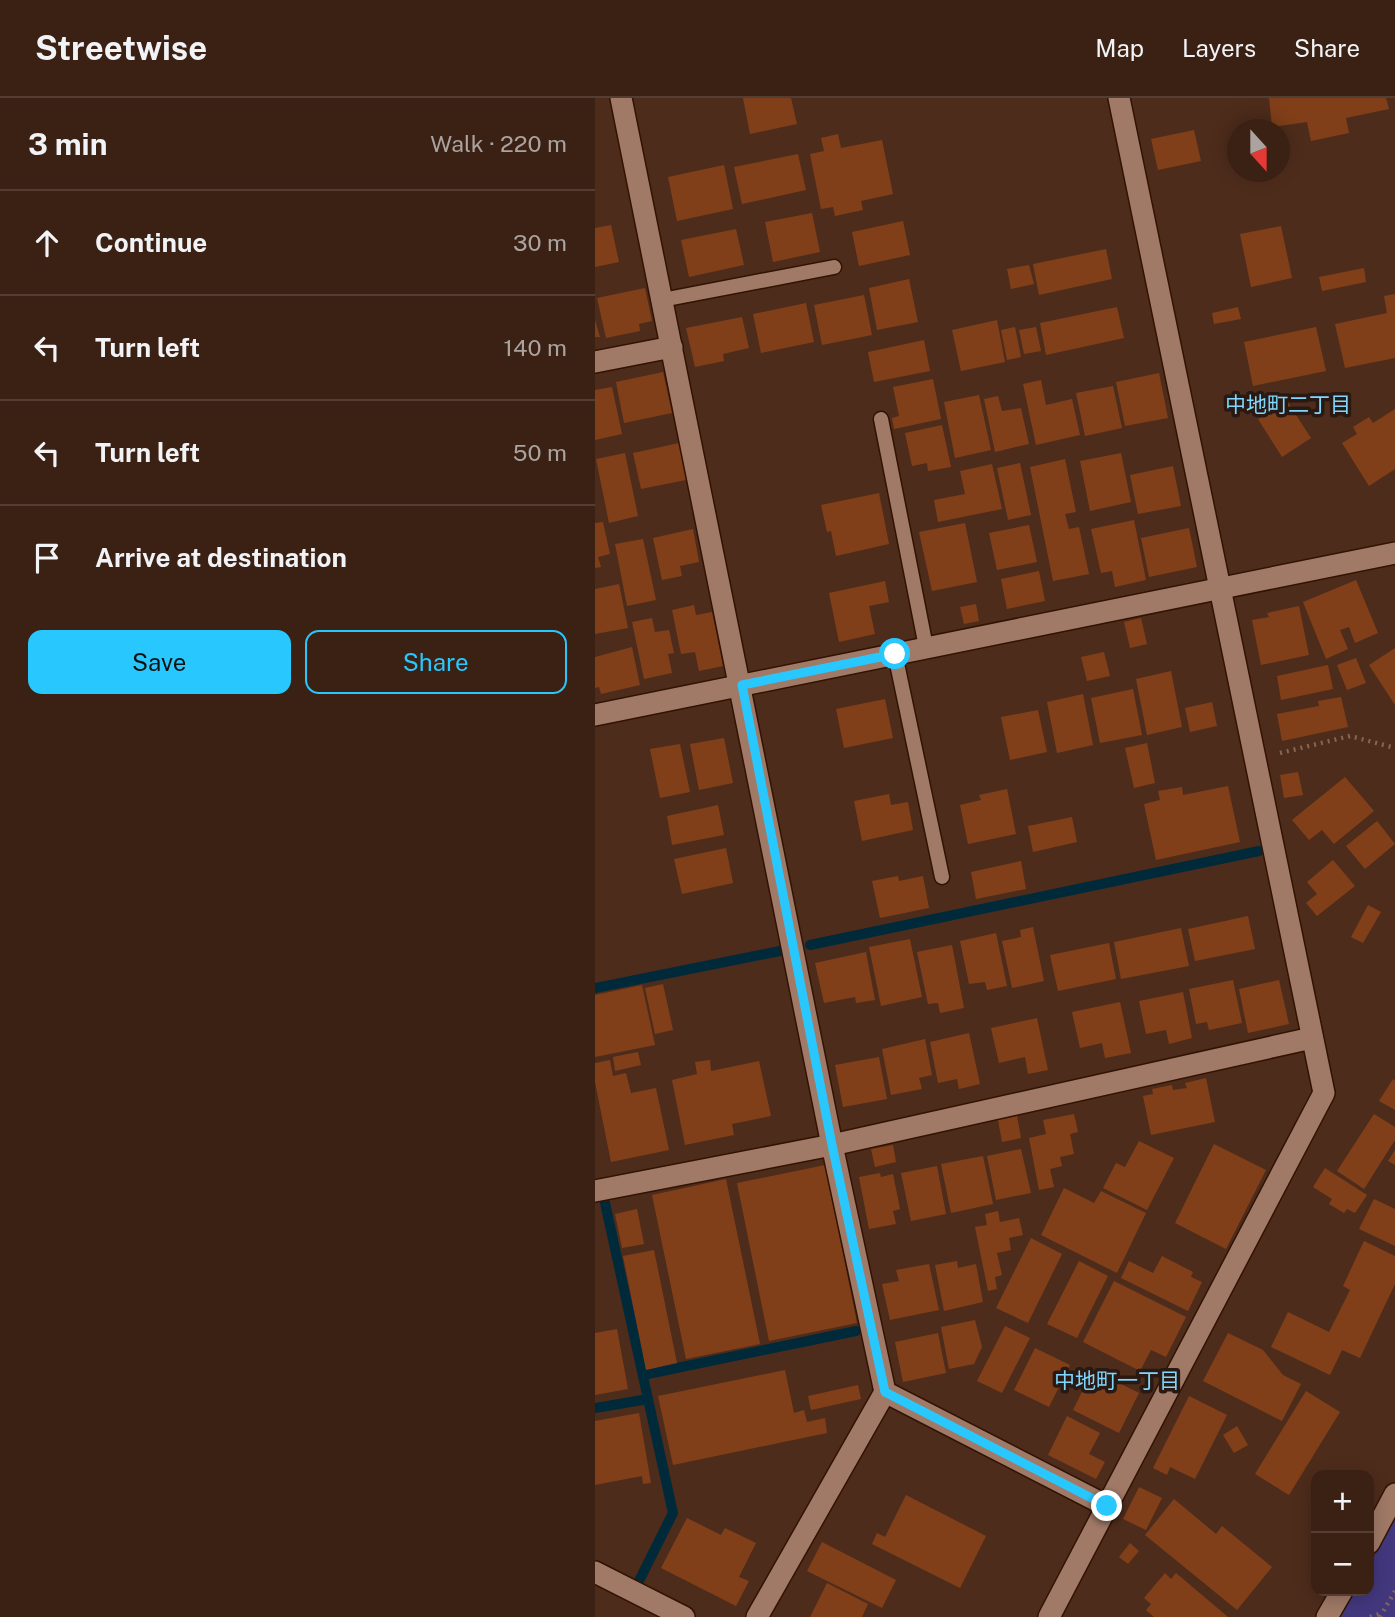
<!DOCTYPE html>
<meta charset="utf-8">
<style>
:root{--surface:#3a2114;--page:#452e22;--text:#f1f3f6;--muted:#aba3a0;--line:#543e34;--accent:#28c8ff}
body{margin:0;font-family:"Public Sans","Noto Sans JP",sans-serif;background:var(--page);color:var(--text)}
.controls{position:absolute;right:21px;bottom:21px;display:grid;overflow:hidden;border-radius:14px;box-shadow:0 4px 18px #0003}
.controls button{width:63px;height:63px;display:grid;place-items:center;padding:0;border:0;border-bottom:2px solid var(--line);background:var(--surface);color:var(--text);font:35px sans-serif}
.compass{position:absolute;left:632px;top:21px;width:63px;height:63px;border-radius:50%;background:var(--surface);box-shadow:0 4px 18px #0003;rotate:159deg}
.stop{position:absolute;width:21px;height:21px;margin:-16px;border:5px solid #28c8ff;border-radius:50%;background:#fff}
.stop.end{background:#28c8ff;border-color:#fff;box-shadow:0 2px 7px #0008}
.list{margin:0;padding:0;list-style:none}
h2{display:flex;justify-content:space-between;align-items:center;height:91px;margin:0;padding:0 28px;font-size:30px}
h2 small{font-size:23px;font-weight:400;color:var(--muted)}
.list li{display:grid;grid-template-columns:46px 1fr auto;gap:21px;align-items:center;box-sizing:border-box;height:105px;padding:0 28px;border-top:2px solid var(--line)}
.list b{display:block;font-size:26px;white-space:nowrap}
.list em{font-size:23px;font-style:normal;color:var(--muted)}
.actions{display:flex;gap:14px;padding:21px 28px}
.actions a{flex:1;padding:16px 0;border:2px solid var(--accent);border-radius:14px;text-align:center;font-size:24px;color:var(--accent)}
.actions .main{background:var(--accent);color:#111}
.icon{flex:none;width:38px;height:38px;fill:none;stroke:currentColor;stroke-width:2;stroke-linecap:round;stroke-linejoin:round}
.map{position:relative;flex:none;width:800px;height:1519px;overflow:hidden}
header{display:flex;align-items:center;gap:42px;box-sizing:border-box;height:98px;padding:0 35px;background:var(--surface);border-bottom:2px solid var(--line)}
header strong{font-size:33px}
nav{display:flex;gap:38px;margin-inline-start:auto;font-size:24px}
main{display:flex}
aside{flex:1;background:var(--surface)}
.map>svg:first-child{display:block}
.green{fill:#43387e}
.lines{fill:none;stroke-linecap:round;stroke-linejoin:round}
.stream{stroke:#002a3a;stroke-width:10}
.building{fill:#813f19}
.lane-casing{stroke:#321303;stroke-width:17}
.street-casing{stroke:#321303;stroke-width:24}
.path{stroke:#846657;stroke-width:4.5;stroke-dasharray:2 5;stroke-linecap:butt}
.lane{stroke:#a17a67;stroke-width:14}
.street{stroke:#a17a67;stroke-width:21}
.route{stroke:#28c8ff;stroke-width:9}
.labels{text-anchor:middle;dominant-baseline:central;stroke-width:7;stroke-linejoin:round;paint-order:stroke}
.neighbourhood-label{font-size:21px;fill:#7fd7fd;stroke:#291912}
</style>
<header>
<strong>Streetwise</strong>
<nav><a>Map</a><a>Layers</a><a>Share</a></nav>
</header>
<main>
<aside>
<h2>3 min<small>Walk · 220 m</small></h2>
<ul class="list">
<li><svg class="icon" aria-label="ahead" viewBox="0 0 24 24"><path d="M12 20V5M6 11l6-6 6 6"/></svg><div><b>Continue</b></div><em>30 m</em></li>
<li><svg class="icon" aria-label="left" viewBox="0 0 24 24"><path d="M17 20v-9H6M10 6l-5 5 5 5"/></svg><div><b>Turn left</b></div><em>140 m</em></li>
<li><svg class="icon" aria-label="left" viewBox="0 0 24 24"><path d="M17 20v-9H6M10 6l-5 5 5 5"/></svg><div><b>Turn left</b></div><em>50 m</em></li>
<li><svg class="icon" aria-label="arrive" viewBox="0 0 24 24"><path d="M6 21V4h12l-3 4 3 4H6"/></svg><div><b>Arrive at destination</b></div></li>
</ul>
<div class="actions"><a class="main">Save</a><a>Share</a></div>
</aside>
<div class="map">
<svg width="800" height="1519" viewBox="0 0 800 1519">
<rect width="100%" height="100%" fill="#4e2c1b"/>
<!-- green -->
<polygon class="green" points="800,1422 800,1519 743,1519 758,1493 774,1493 774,1467"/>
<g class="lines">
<!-- stream -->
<g class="stream">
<polyline points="215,847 664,753"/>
<polyline points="0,890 185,853"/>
<polyline points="10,1105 78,1415 45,1481"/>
<polyline points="48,1277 261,1233"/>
<polyline points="0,1310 53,1301"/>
</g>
</g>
<!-- building -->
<g class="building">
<polygon points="148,0 196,0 202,26 155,36"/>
<polygon points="674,0 791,0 794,11 751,20 754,35 716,43 712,24 677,29"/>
<polygon points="599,32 606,63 563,72 556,41"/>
<polygon points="243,36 246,50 287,42 298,96 266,103 268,112 240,118 238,109 226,111 215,56 229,53 226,40"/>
<polygon points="203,56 211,92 147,106 139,69"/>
<polygon points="129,67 138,111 82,123 73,79"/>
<polygon points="217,115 225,154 178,164 170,124"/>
<polygon points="308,123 315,157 264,168 257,134"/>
<polygon points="16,127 24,164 0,169 0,130"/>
<polygon points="686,128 697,180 656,189 645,136"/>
<polygon points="141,131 149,167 94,179 86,142"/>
<polygon points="511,151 517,181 444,197 438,166"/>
<polygon points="434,167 439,186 416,191 412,171"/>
<polygon points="769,170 771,184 727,193 724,179"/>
<polygon points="314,181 323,224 282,232 274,190"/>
<polygon points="50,190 57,223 44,226 45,233 11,240 2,200"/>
<polygon points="800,196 800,260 750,270 740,226 792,215 789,198"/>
<polygon points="269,197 277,237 227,247 219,207"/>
<polygon points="211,205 219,244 166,255 158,216"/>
<polygon points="522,209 529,240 451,257 445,225"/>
<polygon points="643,209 646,221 619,226 617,215"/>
<polygon points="147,219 154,250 128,256 129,263 100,269 91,230"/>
<polygon points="0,222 5,239 0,239"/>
<polygon points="402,222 410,264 366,273 357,232"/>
<polygon points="420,229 426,259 412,262 406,232"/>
<polygon points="441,229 446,253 429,256 424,232"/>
<polygon points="721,229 731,273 658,288 649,244"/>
<polygon points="329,242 335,273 279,284 273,254"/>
<polygon points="68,274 77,315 29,325 21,284"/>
<polygon points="564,275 573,320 530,328 521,284"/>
<polygon points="338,281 346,321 299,331 297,320 304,318 298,289"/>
<polygon points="446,282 451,307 477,301 485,337 441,347 428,286"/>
<polygon points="518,288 527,330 490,338 481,295"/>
<polygon points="17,289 27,336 0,342 0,292"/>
<polygon points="384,297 396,352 360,360 349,304"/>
<polygon points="403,298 407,313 426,310 434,346 400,354 389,301"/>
<polygon points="692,303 716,340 687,359 663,321"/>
<polygon points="800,311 800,371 774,388 747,345 762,336 758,329 774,319 778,325"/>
<polygon points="347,327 356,369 333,373 332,365 317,368 310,335"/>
<polygon points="84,345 91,382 46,391 38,355"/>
<polygon points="30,355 43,418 14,425 1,361"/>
<polygon points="526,355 536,404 495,413 485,363"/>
<polygon points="470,361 481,414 470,416 474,431 484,429 494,476 458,483 435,369"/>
<polygon points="425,365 436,417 413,422 402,370"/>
<polygon points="397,366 407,411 343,424 339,402 370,396 365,373"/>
<polygon points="578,368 586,408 543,416 535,377"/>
<polygon points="284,395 294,446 241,458 236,433 232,434 226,407"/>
<polygon points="539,422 551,482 520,489 517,473 506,475 496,431"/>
<polygon points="8,424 15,456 3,459 6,469 0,470 0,425"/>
<polygon points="370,425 382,484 337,493 324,434"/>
<polygon points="434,427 442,464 402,472 394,435"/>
<polygon points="594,430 602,469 554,479 546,440"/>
<polygon points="98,431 104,464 85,468 87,478 67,482 58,440"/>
<polygon points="48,441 61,502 32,508 20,446"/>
<polygon points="444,473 450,503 412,511 406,481"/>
<polygon points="761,482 783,535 760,545 754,529 745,532 753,551 731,561 708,504"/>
<polygon points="290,483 294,504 274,508 280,536 244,544 234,495"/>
<polygon points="24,486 33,530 0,536 0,491"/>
<polygon points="381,506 384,523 369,526 365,509"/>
<polygon points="99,507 101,517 117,514 128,568 104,573 100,554 86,556 77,512"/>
<polygon points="704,508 714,557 666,567 657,522 674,519 672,515"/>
<polygon points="57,520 60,534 74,532 79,555 73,556 77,575 49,581 37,524"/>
<polygon points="546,520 552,546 535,550 529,524"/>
<polygon points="37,549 45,587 6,596 4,589 0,590 0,559"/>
<polygon points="800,550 800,607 774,567"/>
<polygon points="509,554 515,578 492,583 486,559"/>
<polygon points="761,560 771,585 752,592 742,567"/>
<polygon points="733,567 738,591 686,602 682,578"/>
<polygon points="576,573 587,629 552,637 541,581"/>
<polygon points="538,591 547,637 505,645 496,600"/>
<polygon points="488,596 498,647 462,655 452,604"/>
<polygon points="746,599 753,629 687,643 682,616 724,608 723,603"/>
<polygon points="290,601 298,640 249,650 241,611"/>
<polygon points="617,604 622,628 595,634 590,610"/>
<polygon points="443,612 452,654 415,662 406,619"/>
<polygon points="129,640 138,685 104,692 95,646"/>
<polygon points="552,645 560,685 539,690 530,650"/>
<polygon points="85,646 95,694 65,700 55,651"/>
<polygon points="703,674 708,697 689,700 685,677"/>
<polygon points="750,679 779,713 739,746 727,732 714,742 697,722"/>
<polygon points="633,688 645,744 561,762 549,706 565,702 563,693 587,689 588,697"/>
<polygon points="412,691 421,736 373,746 365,707 386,702 384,697"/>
<polygon points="294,696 296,707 313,704 318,732 267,743 259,703"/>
<polygon points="123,707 129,737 77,747 72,718"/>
<polygon points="477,719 482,744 438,754 433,728"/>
<polygon points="782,723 800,746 770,771 751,748"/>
<polygon points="131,750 138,785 87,796 79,761"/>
<polygon points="738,762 760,788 722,818 711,805 722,796 712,784"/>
<polygon points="426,763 431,791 381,801 376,774"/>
<polygon points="303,778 304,783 328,778 334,810 285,820 277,783"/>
<polygon points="773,807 786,814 768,845 756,839"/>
<polygon points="653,818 660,851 600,863 593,831"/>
<polygon points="438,829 449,883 417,890 407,843 426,839 425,832"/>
<polygon points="586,830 594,868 526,881 519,844"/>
<polygon points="401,835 412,888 392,892 390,884 374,886 365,843"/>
<polygon points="315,841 327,899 286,908 274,849"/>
<polygon points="514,845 521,881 463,893 455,857"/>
<polygon points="357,847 369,910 345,915 343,905 333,906 322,854"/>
<polygon points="271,854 280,902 261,905 260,899 229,905 220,865"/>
<polygon points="638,882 647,925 614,932 612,924 601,926 594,891"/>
<polygon points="684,882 694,926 653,935 644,891"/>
<polygon points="68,886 78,932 60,936 50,890"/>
<polygon points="47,887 60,947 0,959 0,897"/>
<polygon points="588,894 597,940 574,946 571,932 551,936 544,903"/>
<polygon points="525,904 536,955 510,960 507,945 485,950 477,914"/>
<polygon points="442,920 453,972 433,976 430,959 404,965 396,930"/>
<polygon points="374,935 385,986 364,991 362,981 343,985 335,944"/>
<polygon points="330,941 337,977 324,980 327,991 296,997 287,951"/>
<polygon points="43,954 46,967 20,973 18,959"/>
<polygon points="284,959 292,1001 248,1009 240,967"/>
<polygon points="15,962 18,978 31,975 36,995 61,990 74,1052 16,1064 0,984 0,965"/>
<polygon points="115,962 116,973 164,963 176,1018 137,1026 139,1037 90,1047 77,982 102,976 100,964"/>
<polygon points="611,980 620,1024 556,1037 548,998 558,996 557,991 577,987 578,992 592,990 590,985"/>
<polygon points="798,981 800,983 800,1012 784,1003"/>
<polygon points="479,1016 483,1034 475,1036 479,1056 465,1059 467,1068 455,1071 459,1089 444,1092 434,1040 451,1036 448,1022"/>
<polygon points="779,1016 800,1029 800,1042 769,1091 742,1073"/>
<polygon points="422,1018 426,1040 407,1044 403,1022"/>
<polygon points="544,1043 579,1060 552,1112 508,1090 521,1065 530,1069"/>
<polygon points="619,1046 671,1072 631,1151 580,1125"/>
<polygon points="298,1047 301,1064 280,1069 276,1051"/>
<polygon points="426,1051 436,1095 401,1102 392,1058"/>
<polygon points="800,1052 800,1067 793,1063"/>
<polygon points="388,1058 398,1106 356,1115 346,1066"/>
<polygon points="230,1067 262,1225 174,1243 142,1085"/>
<polygon points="342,1068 351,1116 316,1123 306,1075"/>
<polygon points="730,1070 772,1097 760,1115 752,1111 749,1115 734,1106 737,1101 718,1089"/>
<polygon points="285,1075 286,1079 298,1076 305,1111 298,1113 301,1126 274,1131 264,1079"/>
<polygon points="131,1081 165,1246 91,1261 57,1097"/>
<polygon points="469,1090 499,1105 506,1093 551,1115 522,1175 446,1137"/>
<polygon points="779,1101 800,1111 800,1148 764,1131"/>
<polygon points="42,1111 49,1146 27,1150 20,1116"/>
<polygon points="403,1113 405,1124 424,1120 428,1137 414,1140 416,1152 402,1155 407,1177 400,1179 402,1191 393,1193 380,1129 392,1127 390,1116"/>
<polygon points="436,1140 467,1156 433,1225 401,1210"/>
<polygon points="769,1143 800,1158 800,1186 765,1260 747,1252 735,1277 676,1249 693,1214 734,1234 755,1192 748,1188"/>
<polygon points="59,1152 82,1265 51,1272 28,1158"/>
<polygon points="567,1158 598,1174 596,1179 607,1184 593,1213 526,1180 534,1163 558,1175"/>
<polygon points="362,1163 363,1170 381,1166 388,1204 349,1213 340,1167"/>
<polygon points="484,1163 513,1178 482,1240 452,1226"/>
<polygon points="334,1166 344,1212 295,1222 287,1186 304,1183 301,1172"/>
<polygon points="519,1183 591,1219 571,1259 556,1252 545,1273 488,1244"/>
<polygon points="380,1222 387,1249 379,1266 354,1271 346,1229"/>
<polygon points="410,1228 435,1240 407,1295 382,1283"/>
<polygon points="22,1231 33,1291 0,1297 0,1235"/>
<polygon points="343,1235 351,1275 308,1284 300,1244"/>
<polygon points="633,1235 668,1252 688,1277 706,1286 687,1323 608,1283"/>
<polygon points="440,1250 475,1267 454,1309 419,1292"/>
<polygon points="190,1272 199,1315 209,1312 212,1324 230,1320 232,1335 78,1367 63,1298"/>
<polygon points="498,1272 544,1295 524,1335 478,1312"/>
<polygon points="263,1287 266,1301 216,1312 213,1298"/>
<polygon points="711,1293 745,1314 694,1397 660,1376"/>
<polygon points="594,1298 632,1317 600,1381 575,1369 572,1377 558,1370"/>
<polygon points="44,1315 56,1385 48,1386 47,1378 0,1387 0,1323"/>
<polygon points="472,1318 505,1335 494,1356 510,1364 501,1381 453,1357"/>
<polygon points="642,1328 653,1347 639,1355 628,1337"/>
<polygon points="544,1389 567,1400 551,1432 528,1421"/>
<polygon points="311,1397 391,1438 365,1490 277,1446 282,1435 290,1439"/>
<polygon points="579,1401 621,1436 627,1428 677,1469 642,1512 550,1437"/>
<polygon points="92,1420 126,1437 130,1430 161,1445 144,1479 154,1483 141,1508 66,1470"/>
<polygon points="227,1444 301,1482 287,1510 212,1473"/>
<polygon points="535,1445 544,1453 533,1466 524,1459"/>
<polygon points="570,1475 576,1481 581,1475 633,1519 559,1519 551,1512 556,1506 549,1500"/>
<polygon points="232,1485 273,1506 267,1519 215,1519"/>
</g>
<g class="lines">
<defs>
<g id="lane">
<polyline points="67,202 239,169"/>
<polyline points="286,321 331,549"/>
<polyline points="300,556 347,779"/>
</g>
<g id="street">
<polyline points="26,0 237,1047 290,1294 512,1408"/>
<polyline points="0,264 77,249"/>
<polyline points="0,617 800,455"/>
<polyline points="0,1093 237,1047 717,940"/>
<polyline points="774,1445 800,1396"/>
<polyline points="0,1474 89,1519"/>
<polyline points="162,1519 290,1294"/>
<polyline points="454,1519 729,995 524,0"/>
<polyline points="732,1519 747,1493"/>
</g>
</defs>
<!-- lane casing -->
<use href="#lane" class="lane-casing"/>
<!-- street casing -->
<use href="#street" class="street-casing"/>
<!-- path -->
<g class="path">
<polyline points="685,655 755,638 800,650"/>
<polyline points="775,1519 788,1515"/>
<polyline points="785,1519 800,1493"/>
</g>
<!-- lane -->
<use href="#lane" class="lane"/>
<!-- street -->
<use href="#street" class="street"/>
</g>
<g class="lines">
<!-- route -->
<polyline class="route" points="300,556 147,587 237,1047 290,1294 512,1408"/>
</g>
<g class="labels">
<!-- neighbourhood labels -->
<g class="neighbourhood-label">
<text x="693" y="306">中地町二丁目</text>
<text x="522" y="1282">中地町一丁目</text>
</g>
</g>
</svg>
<div class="controls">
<button>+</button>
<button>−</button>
</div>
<svg class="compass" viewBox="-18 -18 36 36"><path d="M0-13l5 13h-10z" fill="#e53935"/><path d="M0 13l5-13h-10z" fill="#aba3a0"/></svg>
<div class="stop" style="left:300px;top:556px"></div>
<div class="stop end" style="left:512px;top:1408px"></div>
</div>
</main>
